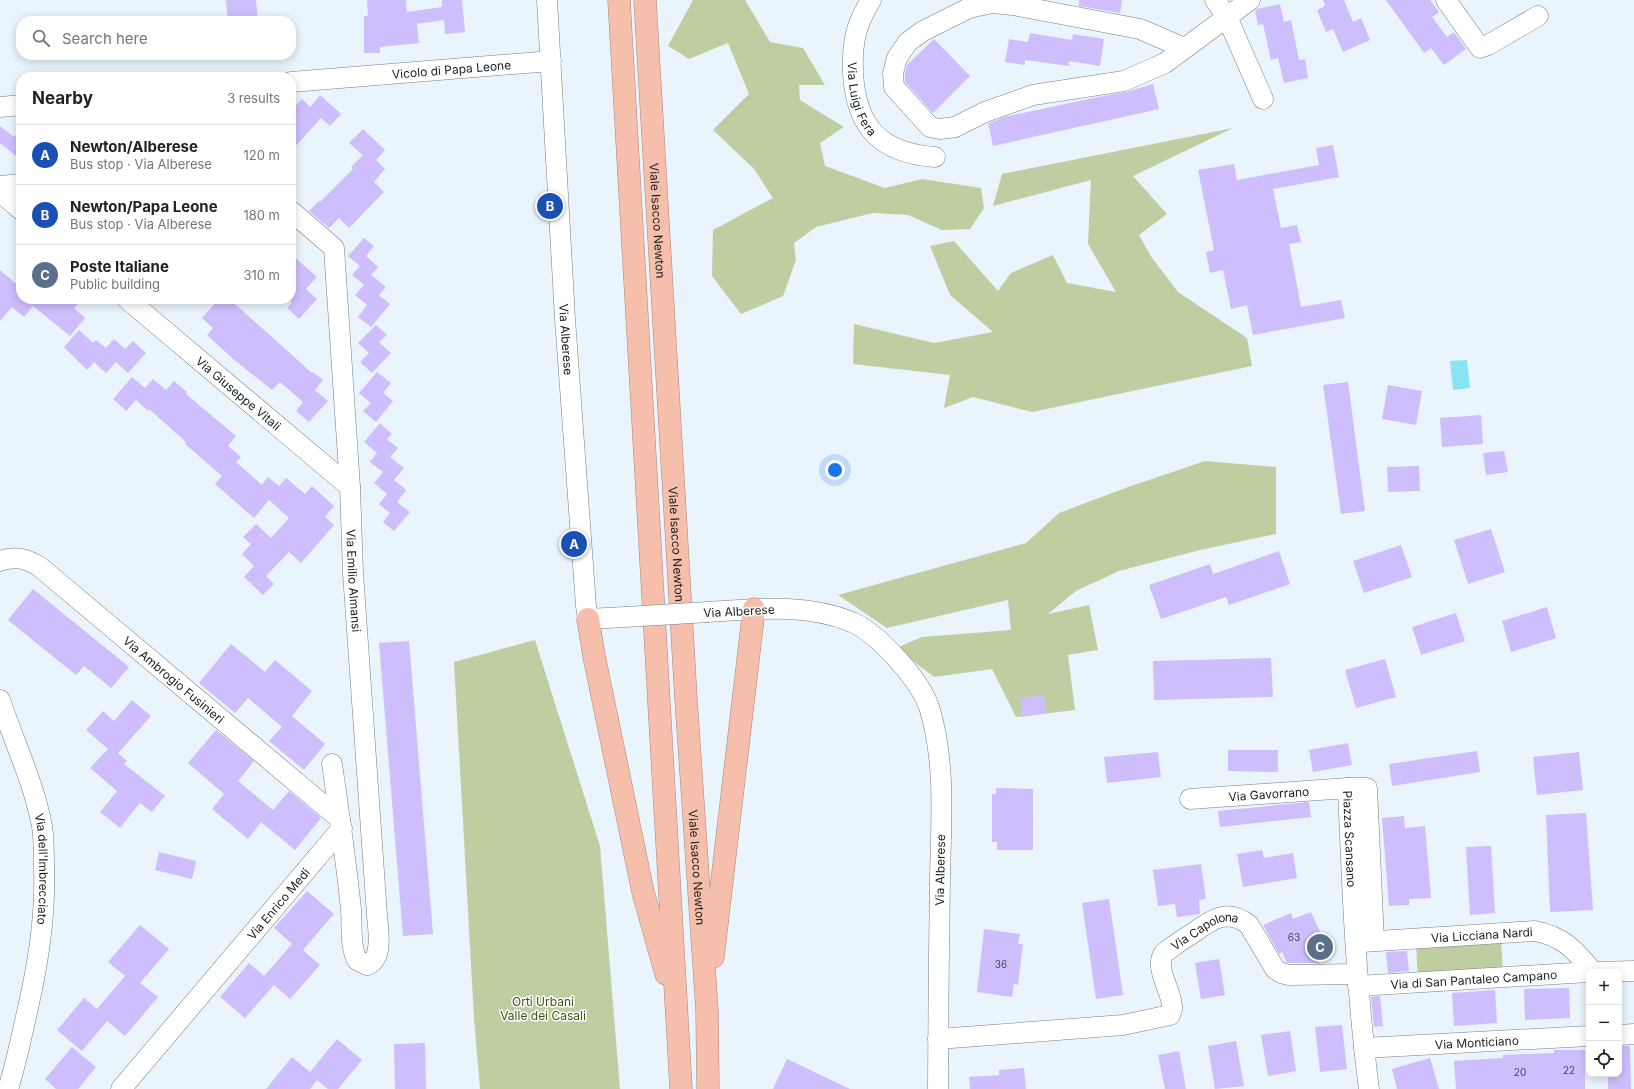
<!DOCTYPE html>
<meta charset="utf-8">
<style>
:root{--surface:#fff;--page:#f6f6f6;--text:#222;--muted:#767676;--line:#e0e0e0;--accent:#db2777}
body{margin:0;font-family:Inter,sans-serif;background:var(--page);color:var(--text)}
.controls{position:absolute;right:12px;bottom:12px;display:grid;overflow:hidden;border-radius:8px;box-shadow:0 2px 10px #0003}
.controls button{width:36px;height:36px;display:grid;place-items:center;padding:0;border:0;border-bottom:1px solid var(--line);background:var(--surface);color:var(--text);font:20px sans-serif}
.you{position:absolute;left:835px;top:470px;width:14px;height:14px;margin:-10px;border:3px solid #fff;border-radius:50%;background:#1a73e8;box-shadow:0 0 0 6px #1a73e833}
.badge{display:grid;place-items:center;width:26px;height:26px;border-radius:50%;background:var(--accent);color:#fff;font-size:13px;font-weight:700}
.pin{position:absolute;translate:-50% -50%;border:2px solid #fff;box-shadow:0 1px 4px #0006}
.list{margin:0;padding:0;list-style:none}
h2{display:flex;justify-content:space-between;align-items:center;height:52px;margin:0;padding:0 16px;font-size:17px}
h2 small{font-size:13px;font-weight:400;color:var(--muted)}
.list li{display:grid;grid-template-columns:26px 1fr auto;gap:12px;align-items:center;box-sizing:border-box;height:60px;padding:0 16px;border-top:1px solid var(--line)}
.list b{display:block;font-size:15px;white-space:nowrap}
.list p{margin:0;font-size:13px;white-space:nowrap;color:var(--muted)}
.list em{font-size:13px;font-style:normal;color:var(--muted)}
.icon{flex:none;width:22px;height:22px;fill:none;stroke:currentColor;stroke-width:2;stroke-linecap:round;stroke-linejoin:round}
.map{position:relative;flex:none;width:1634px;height:1089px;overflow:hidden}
.search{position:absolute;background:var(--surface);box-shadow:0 2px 10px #0003;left:16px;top:16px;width:280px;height:44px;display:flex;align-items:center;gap:10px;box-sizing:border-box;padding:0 14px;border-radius:16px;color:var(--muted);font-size:15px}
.panel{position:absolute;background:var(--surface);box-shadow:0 2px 10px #0003;left:16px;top:72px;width:280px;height:232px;border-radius:16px}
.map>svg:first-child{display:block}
.green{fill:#bfcea0}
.water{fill:#8ae2f5}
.building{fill:#cfbefd}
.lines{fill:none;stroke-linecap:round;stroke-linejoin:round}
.minor-casing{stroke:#757e85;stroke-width:21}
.highway-casing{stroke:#a9867b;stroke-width:23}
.minor{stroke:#fff;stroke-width:20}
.highway{stroke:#f6bfac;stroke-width:22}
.minor-bridge-casing{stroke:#757e85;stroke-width:21;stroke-linecap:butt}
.minor-bridge{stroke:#fff;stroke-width:20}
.labels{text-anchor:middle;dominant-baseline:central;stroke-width:3;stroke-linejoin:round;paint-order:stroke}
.number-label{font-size:10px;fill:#474557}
.street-label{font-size:12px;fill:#1a1d20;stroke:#fff}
.park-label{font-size:12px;fill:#3f4f03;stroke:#fff}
</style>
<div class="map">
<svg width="1634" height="1089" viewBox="0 0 1634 1089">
<rect width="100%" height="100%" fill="#eaf4fc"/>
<!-- green -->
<g class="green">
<polygon points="693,0 745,0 770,42 803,48 825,85 799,85 800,100 844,127 820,143 825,166 885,188 922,179 981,188 984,208 970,229 942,230 908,215 873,213 816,227 794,243 796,260 783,296 741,314 712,276 713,230 773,198 754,169 713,130 749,94 728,43 689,59 668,46"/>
<polygon points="1233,128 1133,176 1167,214 1139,235 1152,258 1178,292 1247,338 1252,366 1032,412 973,397 944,408 950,375 853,364 854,324 934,343 993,332 950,295 930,246 954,241 998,291 1011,273 1053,255 1067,283 1116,292 1088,244 1091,180 993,206 1002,174"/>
<polygon points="1205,461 1276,467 1276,534 1200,550 1119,571 1076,591 1048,614 1089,605 1098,650 1068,655 1075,710 1016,717 992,669 934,677 896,648 922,637 1011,630 1008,600 887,628 838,595 1026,543 1059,513 1128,487"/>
<polygon points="535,640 600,846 620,1089 480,1089 474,1018 454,662"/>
<polygon points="1501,940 1503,973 1418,978 1416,945"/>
</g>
<!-- water -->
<polygon class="water" points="1467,360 1470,388 1453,390 1450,361"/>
<!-- building -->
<g class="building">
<polygon points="226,0 256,0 258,21 228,21"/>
<polygon points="367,0 406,0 407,12 442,7 442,0 462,0 465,32 445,34 444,20 417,24 419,43 380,47 380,53 364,53 364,16 368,16"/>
<polygon points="1079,0 1122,0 1120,13 1079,6"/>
<polygon points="1323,0 1344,0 1353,22 1361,18 1370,40 1343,52 1333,29 1326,32 1317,10 1325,6"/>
<polygon points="1386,0 1430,0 1439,12 1432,17 1447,37 1454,32 1466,49 1444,65 1431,48 1424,53"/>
<polygon points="1280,4 1284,22 1291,20 1299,60 1305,59 1308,78 1284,83 1278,58 1271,60 1263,24 1258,25 1255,11 1257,9"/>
<polygon points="1030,33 1072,40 1073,34 1104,39 1100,66 1069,61 1069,66 1025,60 1025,65 1005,62 1009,39 1028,42"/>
<polygon points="934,39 970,76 933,113 905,82 905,74 907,65"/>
<polygon points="1153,84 1159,109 993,146 988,123 990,123 1004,117 1098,97 1126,92"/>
<polygon points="320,95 341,114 330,126 321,118 291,151 291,111 302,99 310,107"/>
<polygon points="0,126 14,137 21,129 21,149 16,156 0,143"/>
<polygon points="363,129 385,150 376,160 385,169 374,182 384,192 349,228 339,218 329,228 309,211 319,201 320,202 353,169 351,167 363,155 349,143"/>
<polygon points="1333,145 1339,177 1273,189 1281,228 1297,225 1301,242 1289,244 1301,307 1341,300 1345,318 1253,335 1247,305 1231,309 1223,270 1210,273 1206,252 1214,250 1198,170 1234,164 1237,180 1319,165 1316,148"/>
<polygon points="364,238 374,246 366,256 378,267 371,275 386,287 379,295 390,304 371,327 358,317 367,305 355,295 364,285 352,275 360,266 348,256"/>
<polygon points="291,254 317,277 306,289 317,299 299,319 287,308 291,303"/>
<polygon points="0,270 21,288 21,299 82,299 74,308 85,318 70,336 33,306 24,317 12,307 0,321"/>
<polygon points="219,299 240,299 235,304 312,373 313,372 323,380 315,390 328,401 309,422 296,411 303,402 280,382 272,390 232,358 207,335 213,328 202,318"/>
<polygon points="376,325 387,335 379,342 391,353 372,373 360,362 369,353 358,343"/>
<polygon points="79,330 93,343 96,340 106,348 114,339 125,349 133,341 146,353 128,373 116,362 106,373 94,362 87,370 64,347"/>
<polygon points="377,372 391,383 383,393 393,401 376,422 363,411 371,403 359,393"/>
<polygon points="132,377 145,388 153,379 166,390 174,381 187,392 186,394 236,436 228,446 241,457 236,462 262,485 268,477 279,486 286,478 305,494 312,486 334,506 325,517 334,525 301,563 289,552 266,576 274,584 263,595 244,577 254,566 242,554 251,544 243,537 256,524 271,538 289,518 269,500 254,518 215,484 222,476 185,444 186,442 149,409 148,411 136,400 126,411 113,399"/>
<polygon points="1348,382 1365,511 1341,514 1323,385"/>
<polygon points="1388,385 1422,391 1416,425 1382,419"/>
<polygon points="1481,415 1483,444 1442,447 1440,418"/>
<polygon points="380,423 392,434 387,439 398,448 390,457 404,468 394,480 406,490 397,502 410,512 394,531 383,522 390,513 379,504 387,494 374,483 383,472 370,462 377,453 364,442"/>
<polygon points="1504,451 1508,472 1486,475 1483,453"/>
<polygon points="1419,466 1420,491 1388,492 1387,467"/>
<polygon points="1491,529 1505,572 1468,584 1454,540"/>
<polygon points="1401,545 1412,577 1364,593 1353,561"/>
<polygon points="1279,551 1290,584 1229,605 1226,597 1161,619 1149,585 1210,564 1213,574"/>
<polygon points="33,589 129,667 111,688 84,666 76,675 8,620"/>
<polygon points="1547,607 1556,638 1511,652 1502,621"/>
<polygon points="1456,613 1465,641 1421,655 1412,627"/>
<polygon points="409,641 433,934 403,936 379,643"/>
<polygon points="231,644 265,672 275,660 312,691 292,716 325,744 304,770 269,741 282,727 248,698 235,713 199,683"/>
<polygon points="1271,658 1273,697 1154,700 1153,661"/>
<polygon points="1385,659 1396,697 1356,708 1345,670"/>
<polygon points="1044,695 1047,713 1022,717 1020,698"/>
<polygon points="132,700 151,716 118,753 127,761 124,764 165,796 152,812 140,803 120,828 100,812 117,791 90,768 108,749 86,730 103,711 114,721"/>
<polygon points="216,730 254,761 238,781 273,810 289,791 321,818 295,850 261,822 248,839 212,809 224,794 188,763"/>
<polygon points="1348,743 1352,765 1313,772 1309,750"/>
<polygon points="1228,750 1278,750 1278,772 1228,771"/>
<polygon points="1477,751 1480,772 1392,786 1389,764"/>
<polygon points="1158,752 1161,777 1107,783 1104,757"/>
<polygon points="1579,752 1583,790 1537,795 1533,757"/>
<polygon points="996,788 1033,789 1033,850 997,850 997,842 992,842 992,794 996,794"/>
<polygon points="1309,802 1311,817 1220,827 1218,811"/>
<polygon points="1586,813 1593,910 1550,912 1546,815"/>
<polygon points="1404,816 1405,828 1425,826 1431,898 1409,899 1409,905 1389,906 1382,818"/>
<polygon points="1491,846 1495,913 1470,915 1466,847"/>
<polygon points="1262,850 1264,858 1293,853 1297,878 1243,887 1237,854"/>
<polygon points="159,852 196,861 192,879 155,870"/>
<polygon points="1201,864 1206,899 1199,900 1200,914 1177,917 1175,904 1158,906 1153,870"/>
<polygon points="307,891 334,914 303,950 320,965 290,999 274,985 245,1018 220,997 249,963 264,976 292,944 274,928"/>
<polygon points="1109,899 1123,995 1096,999 1082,903"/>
<polygon points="1311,912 1328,949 1317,954 1321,962 1318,963 1287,963 1282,952 1279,954 1263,925 1291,913 1293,919"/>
<polygon points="140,925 169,949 140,983 158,997 125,1036 107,1021 82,1051 57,1030 84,998 97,1009 125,976 108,962"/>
<polygon points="984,929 1020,934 1018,944 1023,944 1018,985 1014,984 1012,997 977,992"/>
<polygon points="1407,951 1409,971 1388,973 1386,952"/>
<polygon points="1219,959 1225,995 1201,999 1195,963"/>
<polygon points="1569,988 1570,1018 1525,1020 1524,989"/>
<polygon points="1495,990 1497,1023 1454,1026 1452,993"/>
<polygon points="1380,996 1383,1026 1374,1027 1371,997"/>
<polygon points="1342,1025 1347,1069 1320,1072 1315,1027"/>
<polygon points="1290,1031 1296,1071 1268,1076 1261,1035"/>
<polygon points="337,1039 362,1060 338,1089 328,1089 317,1080 310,1089 266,1089 292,1057 310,1072"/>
<polygon points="1236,1041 1244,1086 1215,1089 1208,1046"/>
<polygon points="425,1043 426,1089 395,1089 394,1044"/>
<polygon points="1619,1046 1630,1046 1631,1089 1608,1089 1608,1074 1619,1074"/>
<polygon points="72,1047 96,1067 78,1089 56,1089 45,1079"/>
<polygon points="1554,1050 1585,1050 1585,1089 1456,1089 1454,1061 1503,1058 1503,1055 1554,1053"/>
<polygon points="1179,1051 1186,1089 1165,1089 1158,1055"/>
<polygon points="1430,1058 1439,1089 1397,1089 1392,1069"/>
<polygon points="787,1059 850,1089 773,1089"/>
<polygon points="1024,1068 1026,1089 970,1089 969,1077 999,1075 999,1070"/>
</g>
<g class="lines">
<defs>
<g id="minor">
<path id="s1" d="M547,0L565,319L586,606L588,619L625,617"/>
<path id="s2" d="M871,0C855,26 852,43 853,73C856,127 880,153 935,157"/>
<polyline points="1215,0 1227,17 1263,99"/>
<polyline points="1446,0 1480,48 1488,45 1538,16"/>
<polyline points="1184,48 1140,29 1013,5 992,3 969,8 923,31 908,42 897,58 893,73 894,87 930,127 940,129 955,127 985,112 1033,95 1124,81 1165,63 1250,0"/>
<path id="s3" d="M291,82L551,61"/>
<polyline points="0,107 21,105"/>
<polyline points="0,186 21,184"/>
<polyline points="0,192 21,210"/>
<path id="s4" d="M291,211L334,248L350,487L353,573L377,915C378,930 384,959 367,965L357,960C350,948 352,924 351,909C346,861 339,812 332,764"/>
<path id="s5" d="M127,299L350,487"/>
<path id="s6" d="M0,561C16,556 26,558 40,567L340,819"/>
<path d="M708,612C756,609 806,603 852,622C879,634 922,682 930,710C946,765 941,822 940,878C939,948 938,1019 938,1089"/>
<path id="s7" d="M0,700C14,742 34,783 42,826C44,839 44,853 44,866C46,919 37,970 25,1021C20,1044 15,1067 8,1089"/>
<path id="s8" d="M1348,788C1352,888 1356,989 1369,1089"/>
<path id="s9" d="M1190,799L1348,788H1367L1374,941"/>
<path id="s10" d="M1362,942L1535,931C1563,936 1576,951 1593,972"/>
<polyline points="1595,972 1634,971"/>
<path id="s11" d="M1358,986L1589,972"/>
<polyline points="1619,1035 1634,1034"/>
<path id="s12" d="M938,1039L1123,1025L1170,1015C1171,1012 1173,1009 1172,1006C1171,989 1154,968 1164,953C1173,946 1183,939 1193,933C1212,919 1228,908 1249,925L1275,969L1281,973L1289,975L1357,974"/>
<path id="s13" d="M1364,1048L1589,1036"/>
<path id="s14" d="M121,1089L342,828"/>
</g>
<g id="highway">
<polyline points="619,0 681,1089"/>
<path id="s15" d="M645,0L686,699L707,1010L708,1089"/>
<polyline points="588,619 594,656 643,892 666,974"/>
<polyline points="713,957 754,609"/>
</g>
</defs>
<!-- minor casing -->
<use href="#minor" class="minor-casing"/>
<!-- highway casing -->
<use href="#highway" class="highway-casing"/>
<!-- minor -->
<use href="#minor" class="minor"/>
<!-- highway -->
<use href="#highway" class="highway"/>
<defs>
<polyline id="minor-bridge" points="625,617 708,612"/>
</defs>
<!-- minor-bridge casing -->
<use href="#minor-bridge" class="minor-bridge-casing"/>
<!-- minor-bridge -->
<use href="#minor-bridge" class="minor-bridge"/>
</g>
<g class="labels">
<!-- number labels -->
<g class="number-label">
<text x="1294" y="937">63</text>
<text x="1001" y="964">36</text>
<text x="1569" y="1070">22</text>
<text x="1520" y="1072">20</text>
</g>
<!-- street labels -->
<g class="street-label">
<text stroke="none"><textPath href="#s3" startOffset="161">Vicolo di Papa Leone</textPath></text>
<text stroke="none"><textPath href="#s2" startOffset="104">Via Luigi Fera</textPath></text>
<text stroke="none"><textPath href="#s15" startOffset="221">Viale Isacco Newton</textPath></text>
<text stroke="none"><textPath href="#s1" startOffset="340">Via Alberese</textPath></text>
<text stroke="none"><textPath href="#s5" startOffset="146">Via Giuseppe Vitali</textPath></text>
<text stroke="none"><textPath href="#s15" startOffset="545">Viale Isacco Newton</textPath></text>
<text stroke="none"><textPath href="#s4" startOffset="390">Via Emilio Almansi</textPath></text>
<text transform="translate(739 611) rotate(-3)">Via Alberese</text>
<text stroke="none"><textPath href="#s6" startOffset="217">Via Ambrogio Fusinieri</textPath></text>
<text stroke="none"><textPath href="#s9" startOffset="79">Via Gavorrano</textPath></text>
<text stroke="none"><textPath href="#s8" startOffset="51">Piazza Scansano</textPath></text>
<text stroke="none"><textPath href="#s15" startOffset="869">Viale Isacco Newton</textPath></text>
<text stroke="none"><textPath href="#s7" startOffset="176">Via dell'Imbrecciato</textPath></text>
<text transform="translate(940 870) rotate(-89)">Via Alberese</text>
<text stroke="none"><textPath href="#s14" startOffset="243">Via Enrico Medi</textPath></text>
<text stroke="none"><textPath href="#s12" startOffset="346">Via Capolona</textPath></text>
<text stroke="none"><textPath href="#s10" startOffset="120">Via Licciana Nardi</textPath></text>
<text stroke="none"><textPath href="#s11" startOffset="116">Via di San Pantaleo Campano</textPath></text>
<text stroke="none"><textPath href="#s13" startOffset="113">Via Monticiano</textPath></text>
</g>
<!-- park labels -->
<g class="park-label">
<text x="543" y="1001">Orti Urbani<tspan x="543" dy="14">Valle dei Casali</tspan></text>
</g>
</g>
</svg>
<div class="controls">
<button>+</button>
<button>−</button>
<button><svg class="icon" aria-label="locate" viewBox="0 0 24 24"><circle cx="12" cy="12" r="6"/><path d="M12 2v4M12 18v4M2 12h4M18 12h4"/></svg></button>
</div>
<div class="you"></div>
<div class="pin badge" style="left:574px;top:544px;background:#1a4fb4">A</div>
<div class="pin badge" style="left:550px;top:206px;background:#1a4fb4">B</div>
<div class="pin badge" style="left:1320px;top:947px;background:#5c6f8a">C</div>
<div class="search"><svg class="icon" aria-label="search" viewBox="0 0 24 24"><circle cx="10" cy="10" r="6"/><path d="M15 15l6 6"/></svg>Search here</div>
<section class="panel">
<h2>Nearby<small>3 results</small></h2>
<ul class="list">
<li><span class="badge" style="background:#1a4fb4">A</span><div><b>Newton/Alberese</b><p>Bus stop · Via Alberese</p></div><em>120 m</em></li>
<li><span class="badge" style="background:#1a4fb4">B</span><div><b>Newton/Papa Leone</b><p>Bus stop · Via Alberese</p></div><em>180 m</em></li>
<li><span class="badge" style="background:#5c6f8a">C</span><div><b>Poste Italiane</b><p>Public building</p></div><em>310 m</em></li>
</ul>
</section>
</div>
